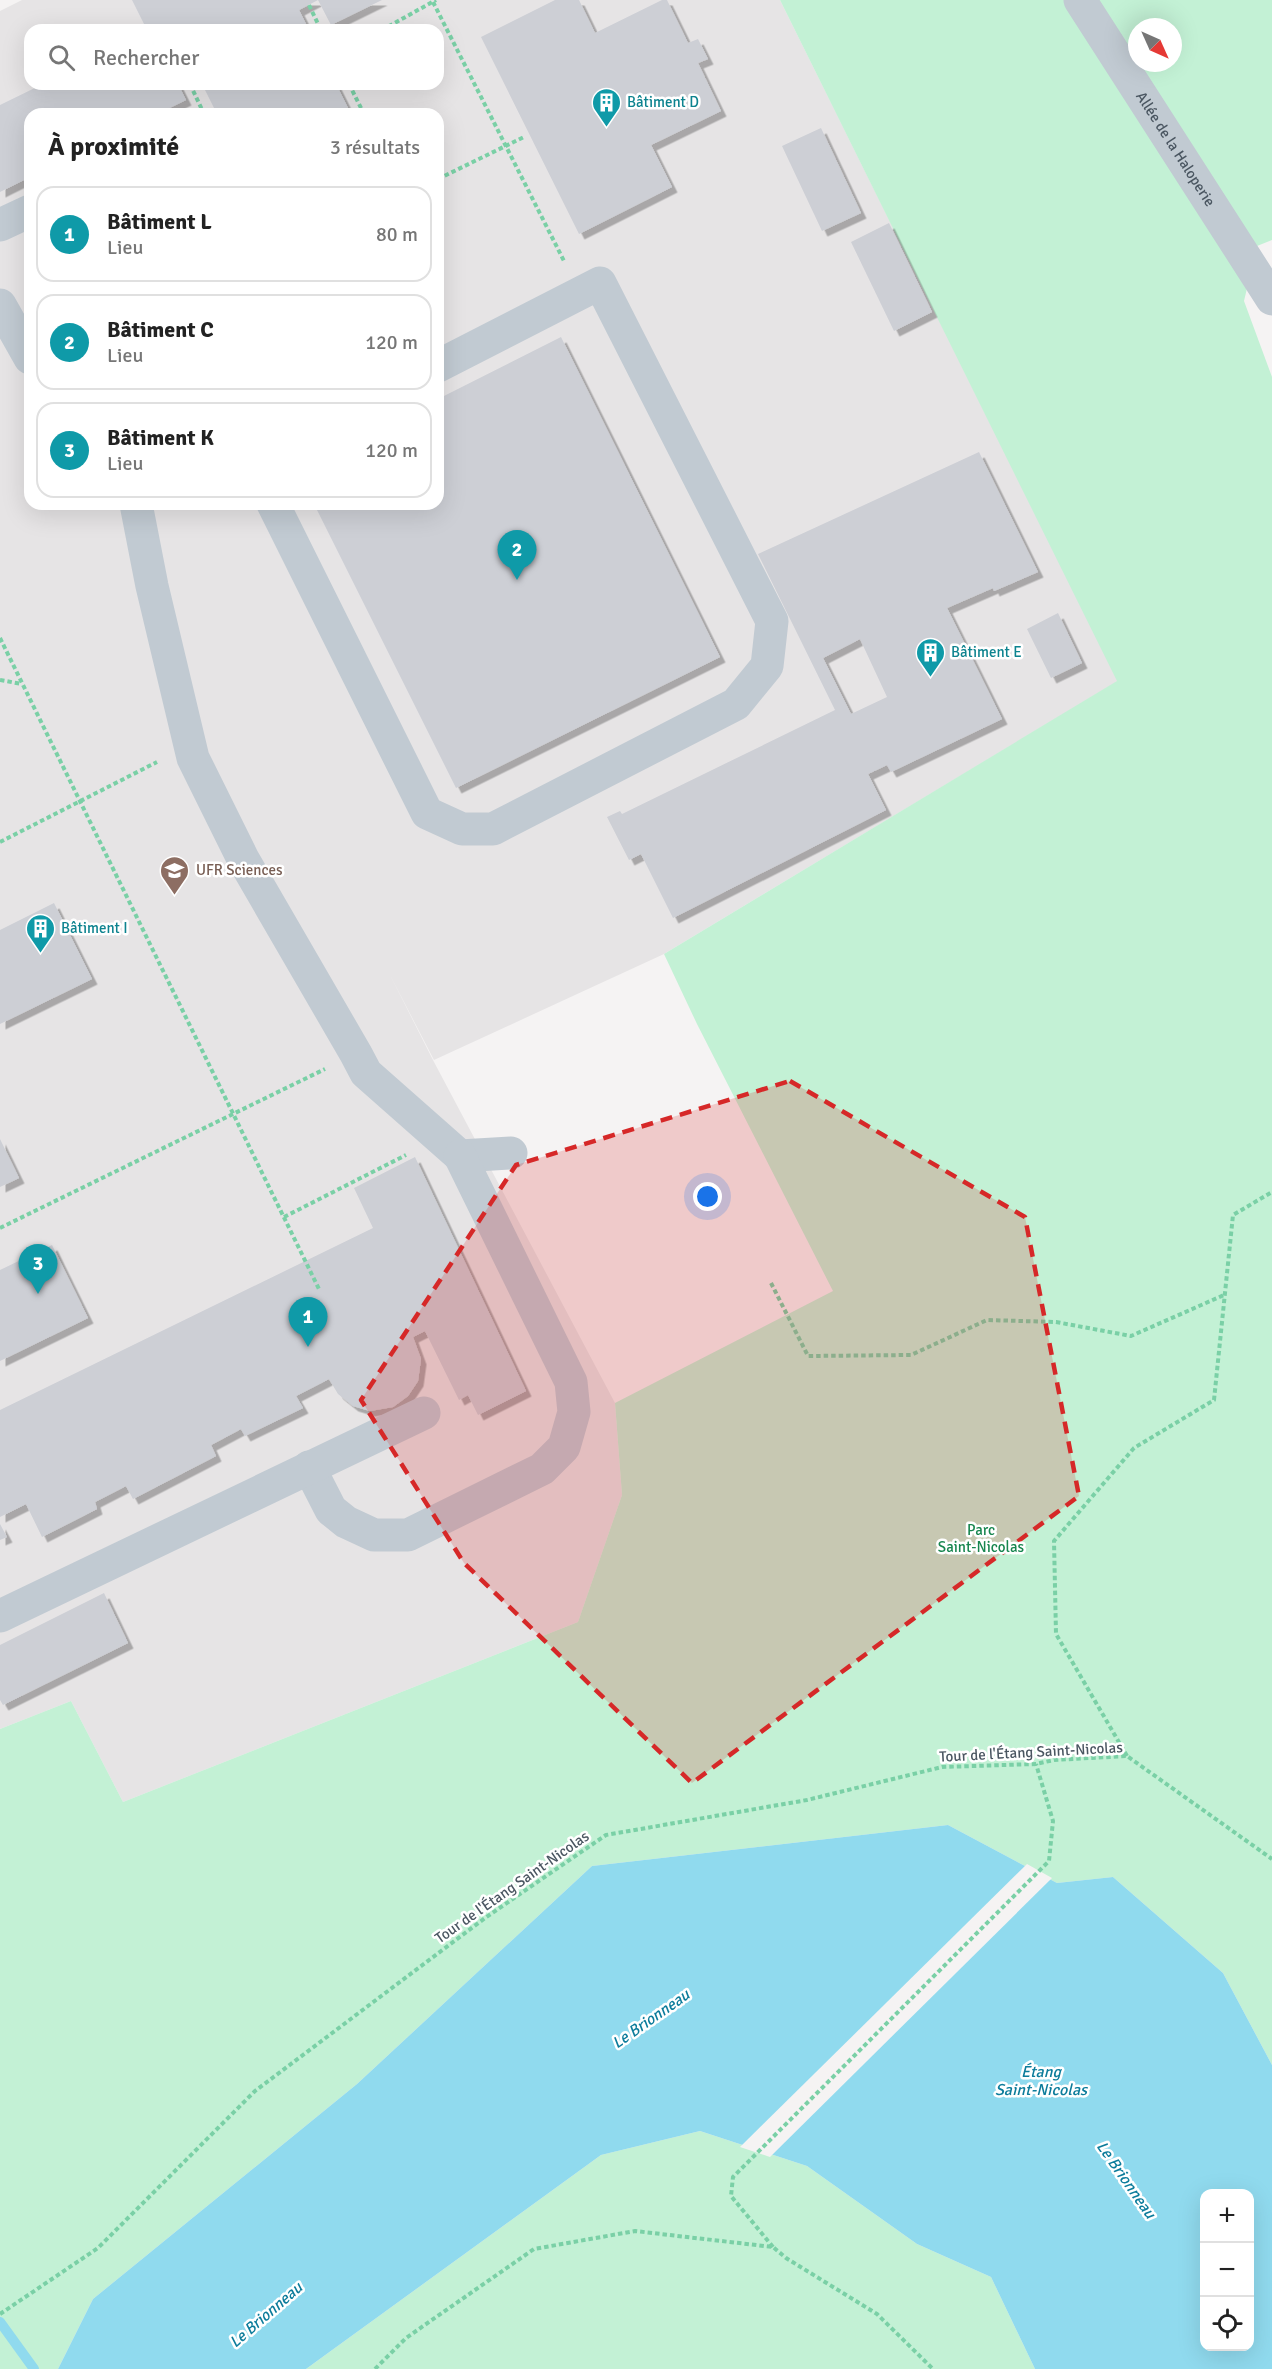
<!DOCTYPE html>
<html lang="fr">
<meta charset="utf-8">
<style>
:root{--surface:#fff;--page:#f6f6f6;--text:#222;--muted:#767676;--line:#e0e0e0;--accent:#db2777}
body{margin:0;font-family:Signika,sans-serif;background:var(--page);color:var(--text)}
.controls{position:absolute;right:18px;bottom:18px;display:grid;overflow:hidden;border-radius:12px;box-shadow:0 6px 24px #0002}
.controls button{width:54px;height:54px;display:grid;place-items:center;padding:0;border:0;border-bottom:2px solid var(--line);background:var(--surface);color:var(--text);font:30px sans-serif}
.compass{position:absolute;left:1128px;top:18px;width:54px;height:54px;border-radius:50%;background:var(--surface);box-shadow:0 6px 24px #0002;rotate:135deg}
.you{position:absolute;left:708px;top:1197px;width:21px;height:21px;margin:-15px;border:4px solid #fff;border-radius:50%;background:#1a73e8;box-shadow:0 0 0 9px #1a73e833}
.badge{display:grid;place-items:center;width:39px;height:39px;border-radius:50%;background:var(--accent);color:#fff;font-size:20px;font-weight:700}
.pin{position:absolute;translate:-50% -50px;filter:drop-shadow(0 2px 3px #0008)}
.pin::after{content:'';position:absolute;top:32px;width:21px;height:18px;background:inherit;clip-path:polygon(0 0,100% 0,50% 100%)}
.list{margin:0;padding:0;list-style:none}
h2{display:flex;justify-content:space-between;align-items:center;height:78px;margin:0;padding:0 24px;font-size:26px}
h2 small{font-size:20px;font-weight:400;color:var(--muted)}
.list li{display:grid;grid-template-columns:39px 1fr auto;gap:18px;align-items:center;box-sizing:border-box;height:96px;margin:0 12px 12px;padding:0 12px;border:2px solid var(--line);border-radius:18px}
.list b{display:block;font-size:22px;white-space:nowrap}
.list p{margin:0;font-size:20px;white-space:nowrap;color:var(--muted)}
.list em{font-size:20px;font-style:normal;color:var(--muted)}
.icon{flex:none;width:33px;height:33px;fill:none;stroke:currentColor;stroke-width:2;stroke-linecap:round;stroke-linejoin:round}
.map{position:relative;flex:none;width:1272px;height:2369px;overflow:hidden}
.search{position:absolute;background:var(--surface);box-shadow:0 6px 24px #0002;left:24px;top:24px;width:420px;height:66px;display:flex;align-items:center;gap:15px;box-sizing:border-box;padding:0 21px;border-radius:18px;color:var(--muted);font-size:22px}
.panel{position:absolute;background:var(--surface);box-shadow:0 6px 24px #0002;left:24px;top:108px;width:420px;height:402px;border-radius:18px}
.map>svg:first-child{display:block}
.education{fill:#e6e4e5;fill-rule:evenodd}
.green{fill:#c3f1d5;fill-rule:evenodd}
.water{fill:#90daee;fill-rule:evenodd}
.pier{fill:#f5f3f3}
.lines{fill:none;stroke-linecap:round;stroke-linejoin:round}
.stream{stroke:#90daee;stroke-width:10}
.building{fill:#cdcfd5;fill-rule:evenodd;filter:url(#shadow)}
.path{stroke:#7ad0a6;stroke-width:4;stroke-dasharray:4.5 3;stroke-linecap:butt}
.minor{stroke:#c1cad2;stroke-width:33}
.marked{fill:#d62828;fill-opacity:0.2;stroke:#d62828;stroke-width:4.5;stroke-dasharray:12 8;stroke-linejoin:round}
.labels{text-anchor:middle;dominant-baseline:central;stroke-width:5;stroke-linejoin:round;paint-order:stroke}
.culture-label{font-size:15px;fill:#0d838f;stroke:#fff;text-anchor:start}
.street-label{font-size:15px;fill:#4a5661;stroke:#fff}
.education-label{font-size:15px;fill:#785e54;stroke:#fff;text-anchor:start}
.park-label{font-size:15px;fill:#17864f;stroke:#fff}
.water-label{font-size:16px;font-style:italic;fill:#0c7c9b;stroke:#fff}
</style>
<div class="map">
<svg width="1272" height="2369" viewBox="0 0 1272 2369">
<defs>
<filter id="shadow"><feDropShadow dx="5.5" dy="5.5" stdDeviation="0" flood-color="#0004"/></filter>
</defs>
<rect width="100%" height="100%" fill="#f5f3f3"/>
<!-- education -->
<path class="education" d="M22,0H780L1118,681L664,954L434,1060L389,973L434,1062L615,1403L622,1495L578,1622L123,1802L71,1701L0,1729V11ZM30,30H438V84H30ZM30,114H438V504H30Z"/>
<!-- green -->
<g class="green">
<path d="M780,0H1272V240L1257,246L1244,301L1272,377V2065L1223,1973L1113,1877L1057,1883L948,1825L592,1866L357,2084L93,2299L58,2369H0V1729L71,1701L123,1802L578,1622L622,1495L615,1403L833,1291L697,1024L664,954L1117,681ZM1137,27H1173V63H1137Z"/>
<polygon points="700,2131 807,2166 917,2244 991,2277 1035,2369 306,2369 601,2155"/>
</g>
<!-- water -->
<path class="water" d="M948,1825L1057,1883L1113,1877L1223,1973L1272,2065V2369H1035L991,2277L917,2244L807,2166L700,2131L601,2155L306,2369H58L93,2299L357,2084L592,1866ZM1204,2194H1250V2346H1204Z"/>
<!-- pier -->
<polygon class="pier" points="1027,1864 1052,1878 770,2157 740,2147"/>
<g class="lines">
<!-- stream -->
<polyline class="stream" points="0,2322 34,2369"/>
</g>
<!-- building -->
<g class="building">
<polygon points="132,0 382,0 331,25 318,0 299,10 309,30 147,30"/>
<polygon points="555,0 579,0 595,33 662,0 667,0 688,43 698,39 708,59 698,63 721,111 651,145 672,187 579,234 481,37"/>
<polygon points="43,84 178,84 186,100 157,114 30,114 30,177 0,192 0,105"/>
<polygon points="202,84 336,84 351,114 217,114"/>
<polygon points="821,128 861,213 822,231 782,146"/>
<polygon points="889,223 932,312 894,331 851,242"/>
<polygon points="561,337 720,657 456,788 314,504 438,504 438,399"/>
<path d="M979,452L1038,572L994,591L993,588L947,608L1002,719L891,772L887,765L868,774L886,810L673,918L641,854L629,860L607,817L620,811L622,814L835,710L758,554ZM860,639L887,697L851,714L823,658Z"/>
<polygon points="1058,613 1082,663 1051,678 1027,629"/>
<polygon points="54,903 92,979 0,1024 0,930"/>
<polygon points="0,1139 19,1178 0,1187"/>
<polygon points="415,1157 526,1391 478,1415 468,1395 459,1400 425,1331 413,1337 421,1359 418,1381 408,1396 393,1407 370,1411 353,1406 338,1394 329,1379 296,1396 303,1408 245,1436 241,1429 211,1445 216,1456 133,1499 126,1486 95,1502 97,1509 42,1537 26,1504 0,1517 0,1410 373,1228 354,1188"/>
<polygon points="52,1245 88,1318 0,1361 0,1270"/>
<polygon points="0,1524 7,1537 0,1540"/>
<polygon points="104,1593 128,1643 3,1705 0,1700 0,1645"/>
</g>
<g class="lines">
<!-- path -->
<g class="path">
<polyline points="433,2 564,261"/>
<polyline points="309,5 321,30"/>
<polyline points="382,30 436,0"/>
<polyline points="190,84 204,114"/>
<polyline points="349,84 364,114"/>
<polyline points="438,179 524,137"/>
<polyline points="0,638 319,1289"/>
<polyline points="0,680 22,684"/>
<polyline points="0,842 157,762"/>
<polyline points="284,1217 406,1155"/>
<polyline points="0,1228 325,1069"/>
<polyline points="771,1283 808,1356 911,1355 987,1320 1056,1322 1131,1336 1224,1295"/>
<polyline points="1127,1756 1056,1634 1054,1541 1134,1448 1214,1400 1233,1215 1272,1192"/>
<polyline points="773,2247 731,2196 733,2177 1049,1861 1053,1821 1036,1764"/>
<polyline points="0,2314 98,2248 255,2091 485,1918 606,1835 807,1800 942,1767 1036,1764 1054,1760 1127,1756 1272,1859"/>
<polyline points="375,2369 406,2338 534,2249 635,2231 773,2247 786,2258 877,2314 933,2369"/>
</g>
<!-- minor -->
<g class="minor">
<path id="s1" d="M1080,0L1272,299"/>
<polyline points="0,225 30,211"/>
<polyline points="0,305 30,358"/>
<polyline points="136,504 152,586 193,758 243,859 356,1054 366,1073 460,1156 511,1153"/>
<polyline points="273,504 427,813 462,829 493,829 736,704 767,666 772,621 600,283 438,366"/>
<polyline points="309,1467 331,1510 346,1522 374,1535 408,1535 542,1469 564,1447 574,1412 571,1382 460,1156"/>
<polyline points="0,1616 424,1413"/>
</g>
</g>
<!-- marked area -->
<path class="marked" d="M790,1081L1025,1217L1079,1496L692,1783L464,1563L361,1400L516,1165Z"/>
<!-- icons -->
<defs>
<symbol id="building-pin" viewBox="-11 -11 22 30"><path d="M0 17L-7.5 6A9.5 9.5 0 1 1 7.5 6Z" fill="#0f9aa8" stroke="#fff"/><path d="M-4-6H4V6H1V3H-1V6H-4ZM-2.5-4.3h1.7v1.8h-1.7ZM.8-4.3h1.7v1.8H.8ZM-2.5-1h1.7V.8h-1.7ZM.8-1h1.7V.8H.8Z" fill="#fff"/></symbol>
<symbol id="university-pin" viewBox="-11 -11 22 30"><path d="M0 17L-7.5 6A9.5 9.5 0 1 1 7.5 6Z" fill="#8d6e63" stroke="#fff"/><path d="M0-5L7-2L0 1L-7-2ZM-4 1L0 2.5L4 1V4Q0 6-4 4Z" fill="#fff"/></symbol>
</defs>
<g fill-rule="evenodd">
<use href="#building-pin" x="590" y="86" width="33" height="45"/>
<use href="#building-pin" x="914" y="636" width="33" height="45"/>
<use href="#university-pin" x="158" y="854" width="33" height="45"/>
<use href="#building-pin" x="24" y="912" width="33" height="45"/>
</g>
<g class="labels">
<!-- culture labels -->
<g class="culture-label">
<text x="627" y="102">Bâtiment D</text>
<text x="951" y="652">Bâtiment E</text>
<text x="61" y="928">Bâtiment I</text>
</g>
<!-- street labels -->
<g class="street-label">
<text stroke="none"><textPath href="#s1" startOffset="177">Allée de la Haloperie</textPath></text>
<text transform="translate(1031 1752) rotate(-3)">Tour de l'Étang Saint-Nicolas</text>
<text transform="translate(512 1887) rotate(-35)">Tour de l'Étang Saint-Nicolas</text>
</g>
<!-- education labels -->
<g class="education-label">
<text x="196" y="870">UFR Sciences</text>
</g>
<!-- park labels -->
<g class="park-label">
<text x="981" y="1530">Parc<tspan x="981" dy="17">Saint-Nicolas</tspan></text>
</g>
<!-- water labels -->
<g class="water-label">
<text transform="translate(651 2019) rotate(-35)">Le Brionneau</text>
<text x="1041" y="2072">Étang<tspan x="1041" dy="18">Saint-Nicolas</tspan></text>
<text transform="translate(1126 2180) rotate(55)">Le Brionneau</text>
<text transform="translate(266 2315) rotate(-41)">Le Brionneau</text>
</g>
</g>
</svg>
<div class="controls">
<button>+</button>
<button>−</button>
<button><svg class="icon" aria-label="locate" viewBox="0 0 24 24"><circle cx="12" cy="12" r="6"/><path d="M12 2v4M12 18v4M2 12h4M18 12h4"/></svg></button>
</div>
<svg class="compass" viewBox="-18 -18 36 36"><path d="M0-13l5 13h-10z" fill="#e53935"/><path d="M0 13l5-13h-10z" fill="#767676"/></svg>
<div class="you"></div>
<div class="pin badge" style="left:308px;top:1347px;background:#0f9aa8">1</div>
<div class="pin badge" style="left:517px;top:580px;background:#0f9aa8">2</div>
<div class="pin badge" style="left:38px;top:1294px;background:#0f9aa8">3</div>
<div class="search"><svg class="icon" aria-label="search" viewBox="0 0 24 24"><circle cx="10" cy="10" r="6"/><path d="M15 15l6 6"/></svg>Rechercher</div>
<section class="panel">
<h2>À proximité<small>3 résultats</small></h2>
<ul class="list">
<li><span class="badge" style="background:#0f9aa8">1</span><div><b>Bâtiment L</b><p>Lieu</p></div><em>80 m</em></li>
<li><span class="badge" style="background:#0f9aa8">2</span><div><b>Bâtiment C</b><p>Lieu</p></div><em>120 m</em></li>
<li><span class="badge" style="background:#0f9aa8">3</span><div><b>Bâtiment K</b><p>Lieu</p></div><em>120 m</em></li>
</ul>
</section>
</div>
